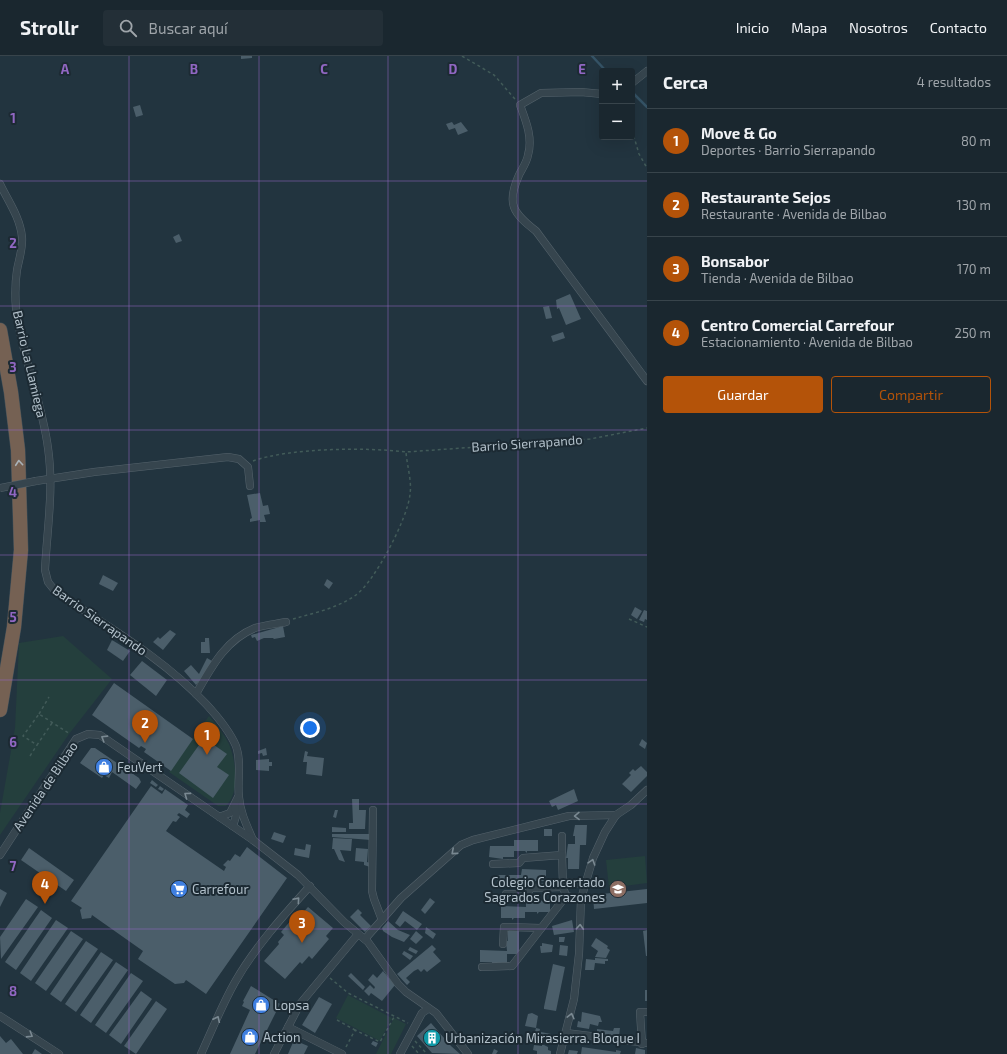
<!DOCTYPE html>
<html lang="es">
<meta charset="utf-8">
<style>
:root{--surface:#1a272f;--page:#232f37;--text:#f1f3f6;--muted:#9fa5aa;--line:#38444b;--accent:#b45309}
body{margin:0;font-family:"Exo 2",sans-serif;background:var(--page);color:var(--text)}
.controls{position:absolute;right:12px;top:12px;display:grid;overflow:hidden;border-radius:4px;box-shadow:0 4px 16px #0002}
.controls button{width:36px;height:36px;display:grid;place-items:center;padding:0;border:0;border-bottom:1px solid var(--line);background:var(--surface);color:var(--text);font:20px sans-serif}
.you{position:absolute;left:310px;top:672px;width:14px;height:14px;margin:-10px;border:3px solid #fff;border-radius:50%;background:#1a73e8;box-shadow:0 0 0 6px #1a73e833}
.badge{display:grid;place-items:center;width:26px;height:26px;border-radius:50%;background:var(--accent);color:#fff;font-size:13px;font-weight:700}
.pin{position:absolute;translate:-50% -33px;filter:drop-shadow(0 1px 2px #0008)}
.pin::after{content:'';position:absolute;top:21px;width:14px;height:12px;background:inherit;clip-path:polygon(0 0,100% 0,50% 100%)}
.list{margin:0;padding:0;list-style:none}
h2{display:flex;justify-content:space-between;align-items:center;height:52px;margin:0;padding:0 16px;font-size:17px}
h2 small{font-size:13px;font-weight:400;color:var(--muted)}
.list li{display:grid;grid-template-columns:26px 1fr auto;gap:12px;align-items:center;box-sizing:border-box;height:64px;padding:0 16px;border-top:1px solid var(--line)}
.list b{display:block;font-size:15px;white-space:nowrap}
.list p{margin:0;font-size:13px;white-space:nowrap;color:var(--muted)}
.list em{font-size:13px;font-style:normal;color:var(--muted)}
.actions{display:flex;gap:8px;padding:12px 16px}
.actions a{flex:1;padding:9px 0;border:1px solid var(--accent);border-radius:4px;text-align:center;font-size:14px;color:var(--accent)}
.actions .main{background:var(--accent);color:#fff}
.icon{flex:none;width:22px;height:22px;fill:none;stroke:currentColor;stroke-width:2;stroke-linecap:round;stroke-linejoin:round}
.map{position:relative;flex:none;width:647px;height:998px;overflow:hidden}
header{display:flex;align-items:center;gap:24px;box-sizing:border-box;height:56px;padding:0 20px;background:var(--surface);border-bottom:1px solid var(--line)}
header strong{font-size:19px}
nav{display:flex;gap:22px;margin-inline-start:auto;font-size:14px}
.search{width:280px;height:36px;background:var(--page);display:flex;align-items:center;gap:10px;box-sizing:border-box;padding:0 14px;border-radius:4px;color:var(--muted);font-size:15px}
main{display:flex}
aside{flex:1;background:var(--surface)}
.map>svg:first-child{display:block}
.green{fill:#243f3d}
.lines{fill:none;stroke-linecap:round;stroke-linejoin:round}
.stream{stroke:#355366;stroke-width:2.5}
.building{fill:#4b5e6a}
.street-casing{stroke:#55636c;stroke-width:8}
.highway-casing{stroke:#425059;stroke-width:15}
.path{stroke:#425b59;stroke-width:1.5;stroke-dasharray:3 3;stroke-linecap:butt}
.street{stroke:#36454e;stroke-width:7}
.highway{stroke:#756153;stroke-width:14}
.street-bridge-casing{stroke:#55636c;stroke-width:8;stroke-linecap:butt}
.street-bridge{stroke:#36454e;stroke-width:7}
.oneway{stroke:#a9b2b8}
.oneway2{stroke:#7a8992}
.grid{fill:none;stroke:#9167c3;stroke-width:1;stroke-opacity:0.55}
.labels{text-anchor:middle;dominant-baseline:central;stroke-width:4;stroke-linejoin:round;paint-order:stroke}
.street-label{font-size:13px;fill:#b2c0ca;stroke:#1c2a33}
.poi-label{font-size:13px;fill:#b2c0ca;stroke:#1c2a33;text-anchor:start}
.grid-label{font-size:13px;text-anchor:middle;font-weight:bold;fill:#9167c3;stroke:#1c2a33;stroke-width:4;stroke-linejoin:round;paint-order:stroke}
</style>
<header>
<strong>Strollr</strong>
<div class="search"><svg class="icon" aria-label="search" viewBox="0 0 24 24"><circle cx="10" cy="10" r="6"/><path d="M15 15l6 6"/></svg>Buscar aquí</div>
<nav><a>Inicio</a><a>Mapa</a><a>Nosotros</a><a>Contacto</a></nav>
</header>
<main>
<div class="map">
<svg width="647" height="998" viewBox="0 0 647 998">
<rect width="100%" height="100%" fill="#22343f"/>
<!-- green -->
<g class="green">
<polygon points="63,580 112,623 69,678 0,779 0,757 15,672 19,587"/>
<path d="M209,660C217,669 224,678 229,688C236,705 240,737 226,750H218L169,716Z"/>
<polygon points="645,800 647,827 609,832 606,804"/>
<polygon points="348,939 392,962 380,985 336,962"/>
<polygon points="394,962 406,968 391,998 376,998"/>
</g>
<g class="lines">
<!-- stream -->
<g class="stream">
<polyline points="592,0 606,15"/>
<polyline points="632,36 647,51"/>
</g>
</g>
<!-- building -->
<g class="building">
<polygon points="241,0 252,0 252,2 241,3"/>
<polygon points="140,49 143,59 136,61 133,51"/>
<polygon points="452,66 454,69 461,66 468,75 458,79 455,72 449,74 446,68"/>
<polygon points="179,178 182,185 176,187 173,181"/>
<polygon points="570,238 581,263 566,269 559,252 557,253 556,244"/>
<polygon points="549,250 552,262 546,263 543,251"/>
<polygon points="563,276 565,282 553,286 551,280"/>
<polygon points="260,437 263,450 268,449 270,458 264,459 266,466 260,466 260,464 250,466 250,463 252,462 247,439"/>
<polygon points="103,519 118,527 113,535 99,528"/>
<polygon points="327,523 333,527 329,533 324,529"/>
<polygon points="635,551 642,555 637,563 631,559"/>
<polygon points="644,554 647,555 647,564 645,563 644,566 639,564"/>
<polygon points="283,570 285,581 274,583 273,582 264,582 257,585 255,581 252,582 251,579"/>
<polygon points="170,574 176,578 163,594 153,586 158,581 160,583"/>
<polygon points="205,582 209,582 210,597 201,597 201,586 205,586"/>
<polygon points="112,584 130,595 123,605 107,594"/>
<polygon points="207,602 212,605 202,622 196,629 184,615 191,609 199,618"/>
<polygon points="142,605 167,624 156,640 130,619"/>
<polygon points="114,627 193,683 171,715 144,696 146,693 141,690 139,692 92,659"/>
<polygon points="204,682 227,698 217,711 229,719 213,742 179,717"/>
<polygon points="642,683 647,687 645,693 639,689"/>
<polygon points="91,692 95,692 139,722 141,726 136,733 112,716 109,722 104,719 102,722 80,707"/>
<polygon points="266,692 267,699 263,700 262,697 258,698 258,695"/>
<polygon points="305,695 308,696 307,700 324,702 322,720 306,718 307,706 303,706"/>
<polygon points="269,703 269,706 272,706 272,710 269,710 269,715 256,714 256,704"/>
<polygon points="641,710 647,716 647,720 631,736 622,728 631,719 629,717 633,713 635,715"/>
<polygon points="152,724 158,729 156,731 150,727"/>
<polygon points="151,730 162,738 165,733 188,749 185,754 190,758 187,762 179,757 177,759 180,761 176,766 173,765 166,775 224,815 226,811 223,809 228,804 230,805 235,798 240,801 247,791 287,822 206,938 186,924 184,927 175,928 138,903 143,895 92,859 91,862 82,863 80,854 82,852 71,845"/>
<polygon points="160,730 164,733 162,735 158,733"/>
<polygon points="574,733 578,745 558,754 556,749 552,751 549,745"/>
<polygon points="352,743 359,743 359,754 366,754 365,773 349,773 349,767 353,767"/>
<polygon points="335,754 338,754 336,762 333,761"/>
<polygon points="575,769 587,769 586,789 580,789 579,813 568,813 568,802 566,802 568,788 575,788 575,780 573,780"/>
<polygon points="332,771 346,772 346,776 332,776"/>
<rect x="544" y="773" width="8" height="7"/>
<polygon points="274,776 286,780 283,787 271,783"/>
<polygon points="332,778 371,778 371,784 332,781"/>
<polygon points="333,782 352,783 351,795 340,794 345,806 339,804 334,793 332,793"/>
<polygon points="514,784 538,784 538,795 527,795 527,797 525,795 514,795 514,801 503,801 503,803 489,801 490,790 514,790"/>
<polygon points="306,788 311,789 309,802 294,799 295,792 305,794"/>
<polygon points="29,792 74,824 66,835 21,804"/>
<polygon points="356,792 368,793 367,806 370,807 370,811 364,809 364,806 355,805"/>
<polygon points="522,813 546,814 546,825 535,825 533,827 532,825 521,825 521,831 510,831 510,832 497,831 497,819 521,819"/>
<polygon points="0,833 7,837 0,851"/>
<polygon points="647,833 647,847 594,853 593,839"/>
<polygon points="430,842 435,846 425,858 421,854"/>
<polygon points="26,843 38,851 1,903 0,881"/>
<polygon points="526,844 550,845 550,856 539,856 537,858 537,856 525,856 525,862 514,862 512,864 512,862 501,862 501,850 526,851"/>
<polygon points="308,851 333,872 326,880 329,883 312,903 309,900 302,908 300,906 285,923 264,905 279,888 278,886 284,879 281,876 298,856 301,859"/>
<polygon points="358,853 362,857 360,859 371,870 365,876 350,861"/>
<polygon points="41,854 52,862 16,914 5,906"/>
<polygon points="403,855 422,868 417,874 405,865 400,871 395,867"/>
<polygon points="56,864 68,872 31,925 20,917"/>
<polygon points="572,864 574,876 554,879 552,870"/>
<polygon points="388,865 398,874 410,879 404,886 392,881 383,875 382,872"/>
<polygon points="426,871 436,878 433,883 425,877"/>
<polygon points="508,874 519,874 519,898 507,898 507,907 492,908 492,906 480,906 480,894 507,895 506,885 508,885"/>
<polygon points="647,874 647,900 646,900 643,875"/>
<polygon points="71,875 83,883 46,935 35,927"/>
<polygon points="416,875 423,881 416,888 410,883"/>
<polygon points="559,881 565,881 564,886 559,886"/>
<polygon points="596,882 608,890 607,892 610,894 606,902 595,901 598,895 591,890"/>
<polygon points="86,885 98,893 61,946 50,938"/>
<polygon points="542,887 553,889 552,896 541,897 540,890 542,890"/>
<polygon points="432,889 436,893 433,896 441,905 427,916 424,913 421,916 418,913 414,915 406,922 410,926 407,929 397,918"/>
<polygon points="560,889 568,890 567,900 559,899"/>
<polygon points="410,891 418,895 416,898 408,894"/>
<polygon points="404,895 413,900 410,904 402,898"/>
<polygon points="101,896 113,904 76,956 65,948"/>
<polygon points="595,902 608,903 608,905 605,905 605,908 595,907 594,914 585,914 586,903 595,904"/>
<polygon points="116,906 128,914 91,967 80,959"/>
<polygon points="553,908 565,911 556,955 544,953 544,951"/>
<polygon points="383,915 395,929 382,945 371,937 369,940 364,935 370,929 374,933 375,931 368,924 373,918 377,922"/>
<polygon points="131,917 143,925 106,977 95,969"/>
<polygon points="351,917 365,931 363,934 348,920"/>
<polygon points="251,930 280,948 255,998 230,998 250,954 242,950 244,946 243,945"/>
<rect x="645" y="934" width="2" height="11"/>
<polygon points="141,935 152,943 121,988 109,979"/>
<polygon points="319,941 332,948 315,977 302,969"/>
<polygon points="156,945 167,953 136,998 124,990"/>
<polygon points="582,956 600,960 602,966 599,966 598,970 590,968 589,973 577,971 578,965 581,966"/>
<polygon points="532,957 538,960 536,972 525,970 528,958"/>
<polygon points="431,967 451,990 460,998 432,997 417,980"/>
<polygon points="536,972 540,973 539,977 535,976"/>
<polygon points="614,972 620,972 619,980 597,977 597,973 613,975"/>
<polygon points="541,976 551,978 550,987 539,985"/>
<polygon points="0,980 6,987 11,983 23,998 0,998"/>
<polygon points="294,984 308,990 304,998 288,998"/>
<polygon points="373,985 378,987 376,991 371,988"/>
<polygon points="542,988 548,991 548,994 551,995 551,998 537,998 537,995 533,994 534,989 542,990"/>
<polygon points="582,991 616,996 616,994 621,995 620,998 581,998"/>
<polygon points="636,992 645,994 645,998 635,998"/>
<polygon points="35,993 42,998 32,998"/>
<polygon points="494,993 498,995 496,998 492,998"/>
<polygon points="569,994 578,995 577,998 568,998"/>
</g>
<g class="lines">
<defs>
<g id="street">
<polyline points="632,27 647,15"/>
<path d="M602,38L581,36L541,37L520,49C526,65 533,82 528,99C527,106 522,113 519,119C506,148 513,157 536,175L647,325"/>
<path d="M0,128C8,145 20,161 22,181C23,192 19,203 17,214C15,227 15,240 16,253C22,301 42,345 48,392C54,434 47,473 45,514L48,526L56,536C108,571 163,602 206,648C218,661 229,674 236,690C242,707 237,724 239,741C240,756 247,770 253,784"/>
<polyline points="36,425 94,416 228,401 239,403 248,411 250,430"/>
<path d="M196,638C211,612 225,584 255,572C265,569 276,568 286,566"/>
<polyline points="373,754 372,835 374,843 382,864"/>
<polyline points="219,761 230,757 238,741"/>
<polyline points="233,770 236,760 235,750"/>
<polyline points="0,799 76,683 88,678 100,679 253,784 298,819 344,866 368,886 398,928 406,936 436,957 468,998"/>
<polyline points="562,799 562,780"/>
<polyline points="493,808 519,807 523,802 562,799 563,831 566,840"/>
<polyline points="563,826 585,828"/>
<polyline points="506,838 527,838 531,832 563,831"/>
<polyline points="365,883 401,842 461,789 473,784 569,760 616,759"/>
<polyline points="503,888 504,871 541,872"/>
<polyline points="482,911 512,910 566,840 581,843"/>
<polyline points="0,960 59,998"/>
<polyline points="288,971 342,998"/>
<polyline points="566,977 647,987"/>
<polyline points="642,988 640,956 647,956"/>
<path d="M201,998C212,974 222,949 235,926C255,891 283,860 310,830"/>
<polyline points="274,998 300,948 358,878"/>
<polyline points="400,998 422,957 428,953"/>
<polyline points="560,998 574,943 579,898 581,843 593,802 605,776 616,759 631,749 647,734"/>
</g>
<polyline id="highway" points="0,274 11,336 18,394 21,494 14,571 0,654"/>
</defs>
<!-- street casing -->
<use href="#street" class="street-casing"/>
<!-- highway casing -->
<use href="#highway" class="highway-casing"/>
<!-- path -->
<g class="path">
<polyline points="462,0 494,19 515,43"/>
<polyline points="632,74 639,98 647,112"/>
<path d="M253,405C289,392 366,391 406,396L590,383L647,372"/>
<path d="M293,563C314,557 338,552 356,539C375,525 408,462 410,438C412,425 407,410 406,396"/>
<polyline points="629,563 647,571"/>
<polyline points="39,658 49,641"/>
<polyline points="52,667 37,689 23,680 39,658 70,678"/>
<polyline points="30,700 37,689"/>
<polyline points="330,922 348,937 408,967"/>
<polyline points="337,964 355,974"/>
<polyline points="415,985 427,998"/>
<polyline points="412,990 419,998"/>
<polyline points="346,991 355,974 380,986 394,961"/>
</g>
<!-- street -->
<use href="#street" class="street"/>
<!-- highway -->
<use href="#highway" class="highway"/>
<defs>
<polyline id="street-bridge" points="0,432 36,425"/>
</defs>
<!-- street-bridge casing -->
<use href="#street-bridge" class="street-bridge-casing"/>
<!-- street-bridge -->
<use href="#street-bridge" class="street-bridge"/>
</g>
<!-- one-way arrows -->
<defs><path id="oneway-chevron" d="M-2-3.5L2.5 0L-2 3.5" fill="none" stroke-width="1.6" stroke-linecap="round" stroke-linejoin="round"/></defs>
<use class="oneway" href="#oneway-chevron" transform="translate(19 407) rotate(-95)"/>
<g class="oneway2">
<use href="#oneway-chevron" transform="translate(104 682) rotate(-148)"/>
<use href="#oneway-chevron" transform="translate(187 739) rotate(-144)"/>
<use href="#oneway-chevron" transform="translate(577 760) rotate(179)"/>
<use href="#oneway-chevron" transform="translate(454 796) rotate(139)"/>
<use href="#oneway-chevron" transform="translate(592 806) rotate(-72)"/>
<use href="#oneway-chevron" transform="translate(297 844) rotate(-49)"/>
<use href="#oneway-chevron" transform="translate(580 871) rotate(-87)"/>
<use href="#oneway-chevron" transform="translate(571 960) rotate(-76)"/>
<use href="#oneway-chevron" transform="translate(217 963) rotate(-65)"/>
<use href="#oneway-chevron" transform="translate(30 979) rotate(32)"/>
</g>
<!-- grid -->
<path class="grid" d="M129,0V998M259,0V998M388,0V998M518,0V998M0,125H647M0,250H647M0,374H647M0,499H647M0,624H647M0,748H647M0,873H647"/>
<!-- icons -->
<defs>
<symbol id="shop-disc" viewBox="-11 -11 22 22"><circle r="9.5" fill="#3f7fe0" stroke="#1c2a33"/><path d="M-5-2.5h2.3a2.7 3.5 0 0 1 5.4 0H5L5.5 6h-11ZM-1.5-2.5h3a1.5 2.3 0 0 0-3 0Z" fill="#fff"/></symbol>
<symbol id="supermarket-disc" viewBox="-11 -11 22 22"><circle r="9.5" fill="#3f7fe0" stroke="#1c2a33"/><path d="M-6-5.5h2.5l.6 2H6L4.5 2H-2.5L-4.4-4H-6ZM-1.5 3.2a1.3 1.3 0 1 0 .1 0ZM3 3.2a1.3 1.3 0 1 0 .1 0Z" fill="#fff"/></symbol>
<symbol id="school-disc" viewBox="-11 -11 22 22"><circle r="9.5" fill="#8d6e63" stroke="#1c2a33"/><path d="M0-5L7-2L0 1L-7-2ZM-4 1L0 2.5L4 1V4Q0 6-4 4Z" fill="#fff"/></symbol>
<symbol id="building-disc" viewBox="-11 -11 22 22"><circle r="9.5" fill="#0f9aa8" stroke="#1c2a33"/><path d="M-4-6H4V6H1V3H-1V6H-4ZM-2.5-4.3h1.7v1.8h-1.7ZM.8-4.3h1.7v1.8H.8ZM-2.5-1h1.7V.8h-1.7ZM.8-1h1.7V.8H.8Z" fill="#fff"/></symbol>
</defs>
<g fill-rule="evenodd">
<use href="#shop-disc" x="94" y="701" width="20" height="20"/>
<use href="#supermarket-disc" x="169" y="823" width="20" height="20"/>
<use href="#school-disc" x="608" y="823" width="20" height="20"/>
<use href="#shop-disc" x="251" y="939" width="20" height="20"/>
<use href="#shop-disc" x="240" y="971" width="20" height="20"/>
<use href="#building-disc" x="422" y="972" width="20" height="20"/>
</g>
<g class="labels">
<!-- street labels -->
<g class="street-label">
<text transform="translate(30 308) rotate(77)">Barrio La Llamiega</text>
<text transform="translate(527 387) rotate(-4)">Barrio Sierrapando</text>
<text transform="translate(100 564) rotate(35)">Barrio Sierrapando</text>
<text transform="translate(45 730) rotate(-56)">Avenida de Bilbao</text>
</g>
<!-- poi labels -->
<g class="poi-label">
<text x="117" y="711">FeuVert</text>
<text x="605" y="826" text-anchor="end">Colegio Concertado<tspan x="605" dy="15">Sagrados Corazones</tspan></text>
<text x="192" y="833">Carrefour</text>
<text x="274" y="949">Lopsa</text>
<text x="263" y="981">Action</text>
<text x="445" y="982">Urbanización Mirasierra. Bloque I</text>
</g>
</g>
<g class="grid-label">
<text x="65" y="18">A</text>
<text x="194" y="18">B</text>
<text x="324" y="18">C</text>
<text x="453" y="18">D</text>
<text x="582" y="18">E</text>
<text x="13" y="67">1</text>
<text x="13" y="192">2</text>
<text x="13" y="316">3</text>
<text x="13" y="441">4</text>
<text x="13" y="566">5</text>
<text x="13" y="691">6</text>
<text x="13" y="815">7</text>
<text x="13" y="940">8</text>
</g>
</svg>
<div class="controls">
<button>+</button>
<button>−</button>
</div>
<div class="you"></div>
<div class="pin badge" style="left:207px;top:699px">1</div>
<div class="pin badge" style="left:145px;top:687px">2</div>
<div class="pin badge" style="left:302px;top:887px">3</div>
<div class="pin badge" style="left:45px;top:848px">4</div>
</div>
<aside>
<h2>Cerca<small>4 resultados</small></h2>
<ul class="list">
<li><span class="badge">1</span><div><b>Move &amp; Go</b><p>Deportes · Barrio Sierrapando</p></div><em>80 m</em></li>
<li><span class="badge">2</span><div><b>Restaurante Sejos</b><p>Restaurante · Avenida de Bilbao</p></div><em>130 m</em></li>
<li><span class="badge">3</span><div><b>Bonsabor</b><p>Tienda · Avenida de Bilbao</p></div><em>170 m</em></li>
<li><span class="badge">4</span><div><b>Centro Comercial Carrefour</b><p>Estacionamiento · Avenida de Bilbao</p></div><em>250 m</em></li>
</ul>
<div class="actions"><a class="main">Guardar</a><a>Compartir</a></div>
</aside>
</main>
